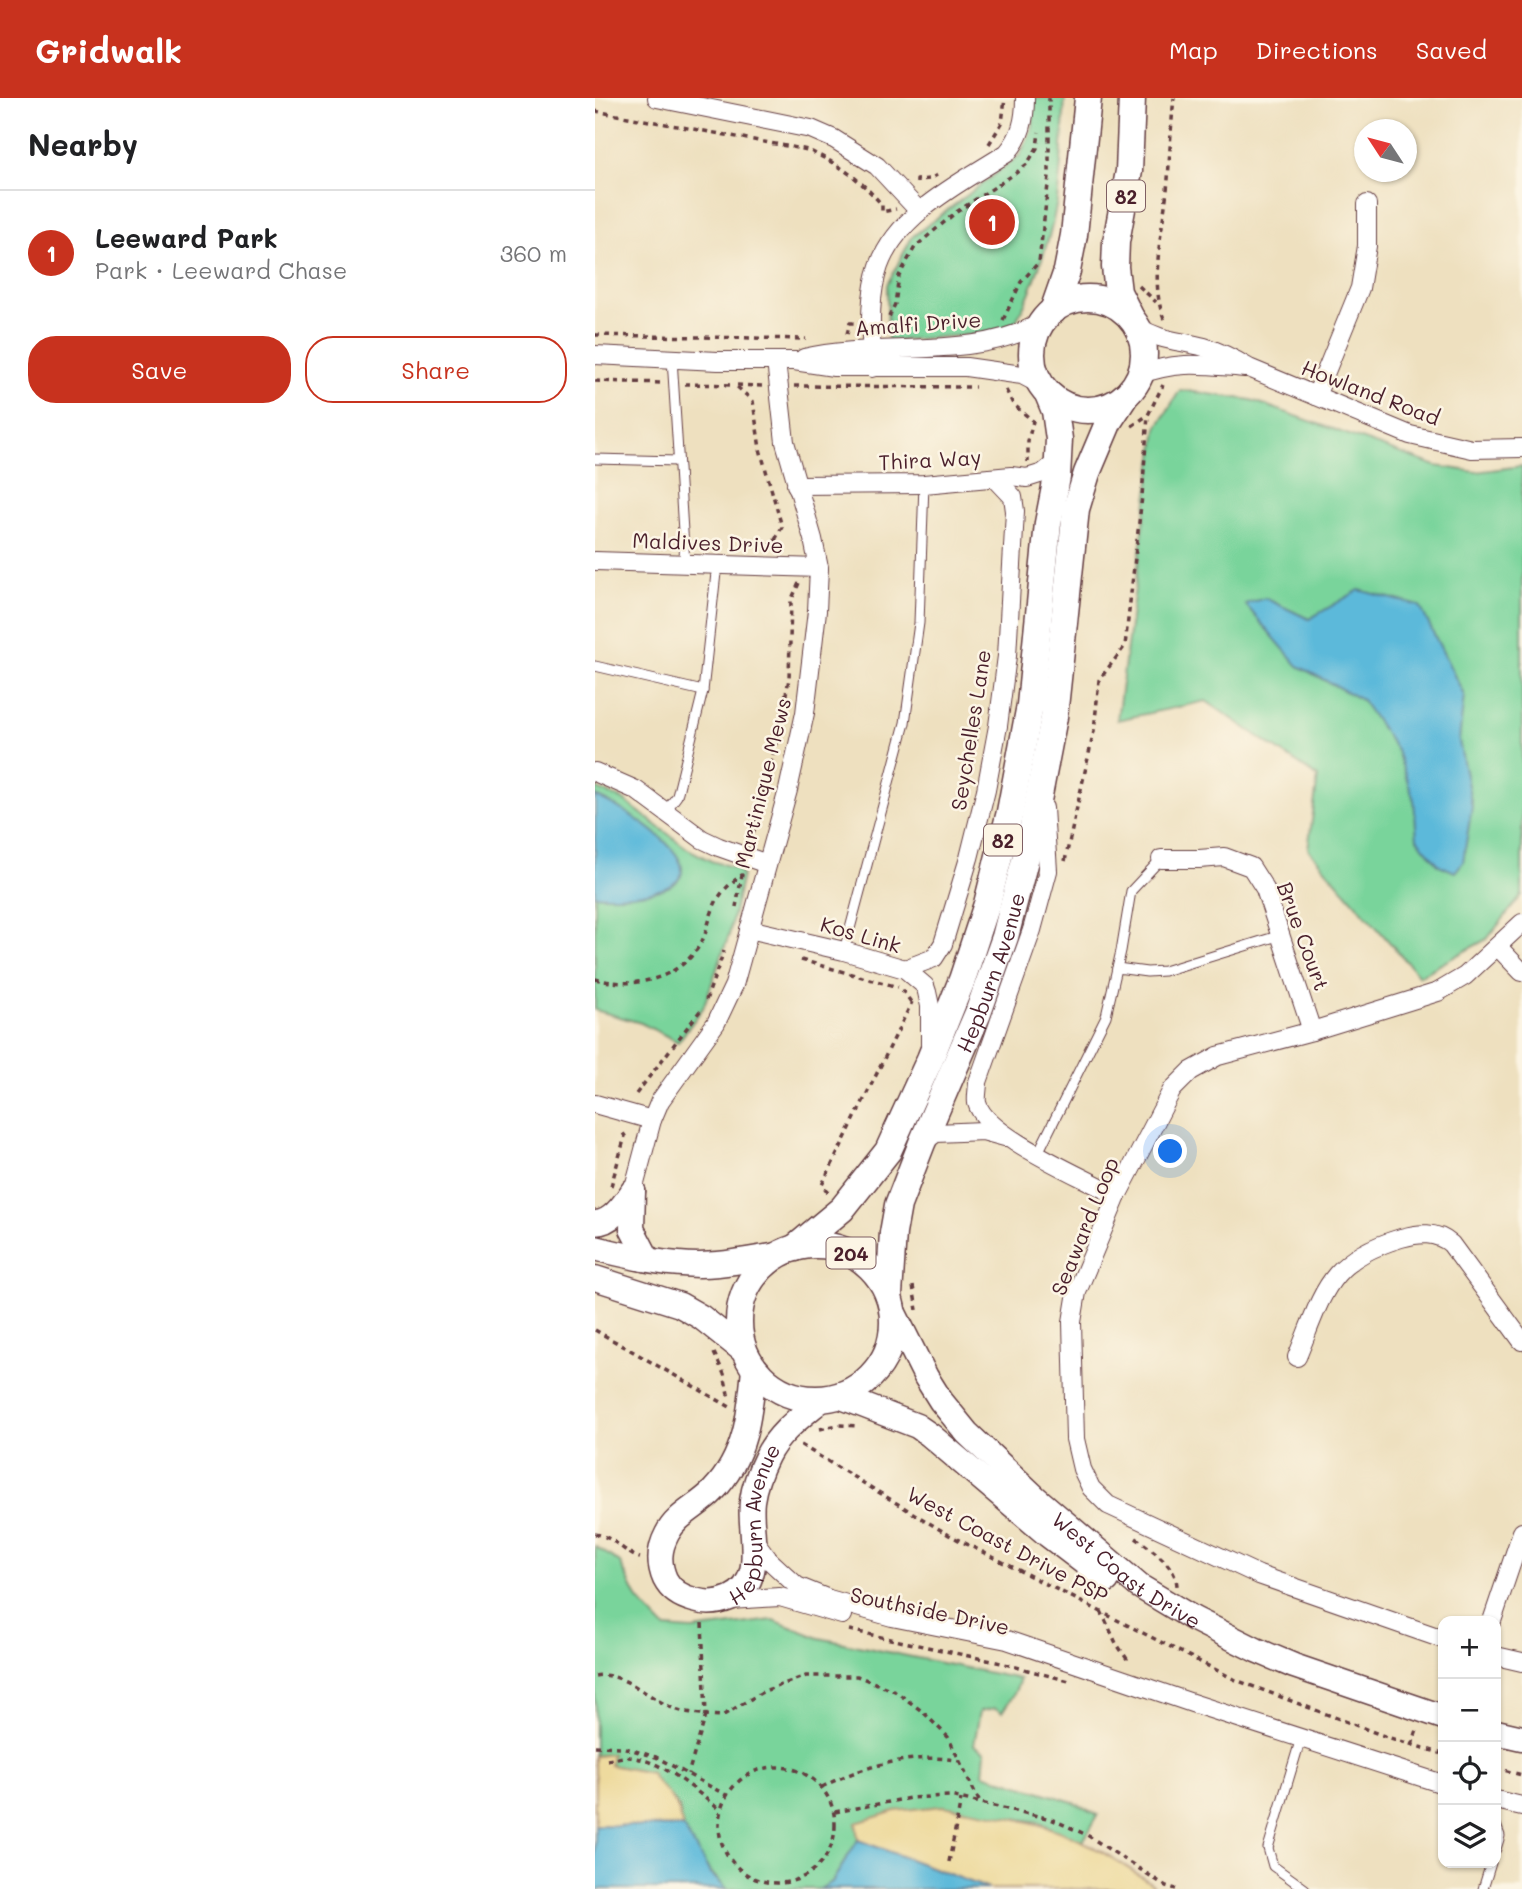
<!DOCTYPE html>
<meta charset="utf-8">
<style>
:root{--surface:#fff;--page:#f2f2f2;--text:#202124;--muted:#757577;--line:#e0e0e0;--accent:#c8321e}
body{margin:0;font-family:Mali,sans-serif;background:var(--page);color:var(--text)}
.controls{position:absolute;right:21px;bottom:21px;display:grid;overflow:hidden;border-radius:14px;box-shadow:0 2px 5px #0004}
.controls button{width:63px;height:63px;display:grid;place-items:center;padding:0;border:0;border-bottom:2px solid var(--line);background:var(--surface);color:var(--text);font:35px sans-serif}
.compass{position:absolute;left:759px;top:21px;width:63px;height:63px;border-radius:50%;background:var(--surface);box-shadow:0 2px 5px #0004;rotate:306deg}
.you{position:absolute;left:576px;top:1054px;width:24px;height:24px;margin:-18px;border:5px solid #fff;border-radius:50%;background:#1a73e8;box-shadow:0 0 0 10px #1a73e833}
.badge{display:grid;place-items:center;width:46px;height:46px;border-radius:50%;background:var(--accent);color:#fff;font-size:23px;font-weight:700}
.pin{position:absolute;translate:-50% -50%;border:4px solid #fff;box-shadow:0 2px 7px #0006}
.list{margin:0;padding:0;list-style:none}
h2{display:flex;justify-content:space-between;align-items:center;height:91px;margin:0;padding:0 28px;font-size:30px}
h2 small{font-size:23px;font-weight:400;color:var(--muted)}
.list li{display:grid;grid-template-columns:46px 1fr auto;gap:21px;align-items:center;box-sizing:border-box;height:126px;padding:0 28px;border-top:2px solid var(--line)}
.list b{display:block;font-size:26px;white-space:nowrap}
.list p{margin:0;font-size:23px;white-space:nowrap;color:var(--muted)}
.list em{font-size:23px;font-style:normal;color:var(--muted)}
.actions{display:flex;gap:14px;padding:21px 28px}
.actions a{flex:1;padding:16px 0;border:2px solid var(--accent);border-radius:28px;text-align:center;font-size:24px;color:var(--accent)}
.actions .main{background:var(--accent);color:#fff}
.icon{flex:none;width:38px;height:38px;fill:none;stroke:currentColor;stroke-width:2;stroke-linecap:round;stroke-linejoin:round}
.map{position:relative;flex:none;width:927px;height:1791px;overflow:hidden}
header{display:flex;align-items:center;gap:42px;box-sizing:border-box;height:98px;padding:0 35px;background:var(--accent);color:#fff}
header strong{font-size:33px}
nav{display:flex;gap:38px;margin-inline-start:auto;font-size:24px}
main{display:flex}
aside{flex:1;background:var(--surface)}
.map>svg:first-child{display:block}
.green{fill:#79d49b;stroke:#627a63;stroke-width:2}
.sand{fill:#eeda9e;stroke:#9c7c64;stroke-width:2}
.water{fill:#5cb9da;stroke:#536c82;stroke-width:2}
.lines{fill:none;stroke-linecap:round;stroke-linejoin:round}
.lane-casing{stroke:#633c41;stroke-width:11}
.street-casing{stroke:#633c41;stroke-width:20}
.secondary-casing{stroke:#633c41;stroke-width:27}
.primary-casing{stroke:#633c41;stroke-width:29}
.path{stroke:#633c41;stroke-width:3.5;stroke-dasharray:5 5;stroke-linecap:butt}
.lane{stroke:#fff;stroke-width:9}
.street{stroke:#fff;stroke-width:18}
.secondary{stroke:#fff;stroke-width:24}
.primary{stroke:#fff;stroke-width:26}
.labels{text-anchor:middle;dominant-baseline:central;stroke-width:5;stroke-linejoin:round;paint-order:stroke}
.shield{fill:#fcf5e5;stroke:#7f5f63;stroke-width:2}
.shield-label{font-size:19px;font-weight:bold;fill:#4a1f2b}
.street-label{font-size:21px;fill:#4a1f2b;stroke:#fcf5e5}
</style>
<header>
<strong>Gridwalk</strong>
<nav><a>Map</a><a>Directions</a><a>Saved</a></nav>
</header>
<main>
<aside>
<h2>Nearby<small></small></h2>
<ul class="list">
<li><span class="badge">1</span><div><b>Leeward Park</b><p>Park · Leeward Chase</p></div><em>360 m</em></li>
</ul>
<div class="actions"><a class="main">Save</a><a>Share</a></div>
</aside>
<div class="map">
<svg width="927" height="1791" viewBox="0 0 927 1791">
<rect width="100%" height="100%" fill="#fcf5e5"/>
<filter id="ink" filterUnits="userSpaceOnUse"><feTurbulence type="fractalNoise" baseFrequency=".0143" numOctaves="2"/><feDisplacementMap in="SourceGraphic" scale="14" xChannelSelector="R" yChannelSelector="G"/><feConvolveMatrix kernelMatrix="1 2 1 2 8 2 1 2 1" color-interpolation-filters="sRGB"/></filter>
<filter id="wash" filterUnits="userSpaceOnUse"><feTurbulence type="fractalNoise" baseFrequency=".00686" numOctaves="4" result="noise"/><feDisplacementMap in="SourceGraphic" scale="28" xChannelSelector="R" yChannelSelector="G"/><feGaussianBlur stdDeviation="1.57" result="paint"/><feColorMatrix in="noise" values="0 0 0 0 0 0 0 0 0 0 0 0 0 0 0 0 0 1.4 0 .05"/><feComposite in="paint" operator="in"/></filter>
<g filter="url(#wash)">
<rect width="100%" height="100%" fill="#eee0bf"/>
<!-- green -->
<g class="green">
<path d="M439,0H470C467,36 467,73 461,108C455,142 434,206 414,234L293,243L292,187L317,139L425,57L438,29Z"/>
<polygon points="585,292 656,302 841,368 881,374 927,368 927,797 892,841 824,878 713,751 723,679 611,603 522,622 562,330"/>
<polygon points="0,690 27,701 93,751 116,763 141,770 147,777 134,837 108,910 83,944 46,925 0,912"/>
<path d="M0,1448L25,1465L43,1502L70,1530L97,1532L178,1522L224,1540L425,1581L419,1596L407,1614L400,1610L385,1613L379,1647L390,1654L388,1676L478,1704L503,1717L487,1745L444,1724L347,1708L261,1725L263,1742L237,1784L225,1791H132C115,1775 95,1749 87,1727C86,1721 86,1715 84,1710C77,1696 62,1689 56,1675L14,1667L16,1656L0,1658Z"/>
</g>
<!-- sand -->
<g class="sand">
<path d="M17,1656L15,1667L56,1675C60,1685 68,1689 74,1697C83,1707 85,1717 88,1729L0,1727V1658Z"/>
<path d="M347,1708C385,1713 422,1719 458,1731C493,1743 526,1765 557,1786L560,1791H394L263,1742L261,1725L300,1713Z"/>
</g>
<!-- water -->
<g class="water">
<polygon points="764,492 825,508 869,597 864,643 877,708 868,764 860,774 844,767 822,741 819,702 802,653 767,602 703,568 650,506 670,500 714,521"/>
<path d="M0,698C22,706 84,745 87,770C90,798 18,800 0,797Z"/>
<polygon points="0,1727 88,1729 116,1776 132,1791 0,1791"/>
<polygon points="263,1742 394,1791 225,1791 237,1784"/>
</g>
</g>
<g filter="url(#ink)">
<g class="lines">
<defs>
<g id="lane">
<polyline points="77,260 90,465"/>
<polyline points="0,361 83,363"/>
<polyline points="0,568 108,593"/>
<polyline points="70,714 82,698 108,593 122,466"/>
<polyline points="249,853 310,625 324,525 329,386"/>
<polyline points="522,870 552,874 569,873 686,837"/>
<polyline points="442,1057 511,918 526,853 536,793 566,761"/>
<polyline points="706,1640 673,1750 678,1768 710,1791"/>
<polyline points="901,1727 905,1738 901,1751"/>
<polyline points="888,1791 896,1765"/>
</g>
<g id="street">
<polyline points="62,0 216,31 239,41 282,68 324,113"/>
<path d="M542,228C566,244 584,242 609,249C626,254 639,261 654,270L815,337L877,351L927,350"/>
<polyline points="0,257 123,263 199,263 239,269 371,269 427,277 446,287"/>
<path d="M209,260C285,242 378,264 447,224"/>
<path d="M277,270C276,237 273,199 284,168C303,115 367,84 412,55C426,39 430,22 430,0"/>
<path d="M544,277C581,262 611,267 650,270"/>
<polyline points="721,298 765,190 772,148 772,106"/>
<polyline points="201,387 329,386 416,378 432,380 448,375 464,362"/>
<polyline points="0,463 224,470"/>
<polyline points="0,674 41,692 107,741 124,749 172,766"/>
<path d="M449,710L453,773L437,832L383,984C383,990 381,999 382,1005C391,1039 492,1080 522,1098"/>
<polyline points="566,761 604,761 629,759 656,769 670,791 717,933"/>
<polyline points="154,831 249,853 310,871 330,888 332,894 335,908 335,947"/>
<polyline points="903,849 927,874"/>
<polyline points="310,871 339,860 348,846 374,760 391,692 403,628 412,558 420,413 418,399 401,381"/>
<polyline points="0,1006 57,1022"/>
<polyline points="327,1045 341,1035 388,1033 410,1039"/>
<polyline points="38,1093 57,1022 65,1003 121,925 139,887 193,692 210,615 222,513 224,470 218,441 190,344 181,263"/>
<path d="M702,1259C729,1194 732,1162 806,1140C824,1135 841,1133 856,1146L927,1243"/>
<polyline points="159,1442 174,1462 202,1488 234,1501 297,1519 412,1542 597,1605 848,1686"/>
<polyline points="134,1502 185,1499 247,1517"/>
<polyline points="897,1523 927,1434"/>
<polyline points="848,1541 664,1477 513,1407 496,1390 487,1371 480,1341 477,1224 482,1194 522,1098 577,992 596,973 623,958 717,933 843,894 870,878 927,825"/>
<polyline points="901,1558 927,1564"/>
<polyline points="901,1702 927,1708"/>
</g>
<g id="secondary">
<polyline points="38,1093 37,1131 50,1156 49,1161"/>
<path d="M0,1125C17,1125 29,1106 38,1093"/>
<path d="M0,1150C40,1160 82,1170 123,1166C143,1164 163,1160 182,1157"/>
<polyline points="0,1180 85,1207 106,1219 150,1254"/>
<path id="s1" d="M299,1215L331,1279L346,1303L372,1335L442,1401L544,1488L599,1521L661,1552L699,1568L848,1619"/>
<path id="s2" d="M159,1271C155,1316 151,1359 118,1393C104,1408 81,1417 72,1436C64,1451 63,1465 70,1481C76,1493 87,1499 99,1502C111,1506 123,1505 135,1500C173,1484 153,1433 157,1403C159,1388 165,1372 172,1358C184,1334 207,1318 227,1301"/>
<polyline points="244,1298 322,1328 335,1337 453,1437 512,1482"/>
<polyline points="901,1634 927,1640"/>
</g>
<g id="primary">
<circle cx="493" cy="256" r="56"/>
<polyline points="458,213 472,173 479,137 493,0"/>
<polyline points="535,218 523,194 520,169 521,144 534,73 537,0"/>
<circle cx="221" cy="1224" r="77"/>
<polyline points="200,1150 247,1111 293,1053 335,961 367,882 392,806 415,714 435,607 453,425 462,379 464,341 460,313 453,296"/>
<path id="s3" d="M294,1197L298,1135L303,1107L327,1045L383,915L410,839L436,739L459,619L481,411L492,375L514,323L529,300"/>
</g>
</defs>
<!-- lane casing -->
<use href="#lane" class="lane-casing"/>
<!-- street casing -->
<use href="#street" class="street-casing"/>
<!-- secondary casing -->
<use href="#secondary" class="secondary-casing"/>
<!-- primary casing -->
<use href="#primary" class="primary-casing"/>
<!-- path -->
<g class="path">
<path d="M0,13L213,52C245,67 264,80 287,107V114L301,111"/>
<polyline points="394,46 407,25 410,0"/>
<polyline points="322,85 322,82 335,81 342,77"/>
<polyline points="544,188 561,204"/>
<polyline points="294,219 300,206 304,178 320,149 360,115 421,75 432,66 442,50 444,34"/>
<path d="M569,221C553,181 570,124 573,81C575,54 576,27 579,0"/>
<polyline points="408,222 426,184 444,164 454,78 454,0"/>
<polyline points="252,236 255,225 261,225"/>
<polyline points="0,237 211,241"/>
<polyline points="0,283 68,285"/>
<polyline points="90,286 140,287"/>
<polyline points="167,288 140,287 158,303 165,351 187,429 180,442"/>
<polyline points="199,288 380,289"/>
<polyline points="411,292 418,306 438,323 433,343 433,364"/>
<polyline points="537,328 553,317"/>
<polyline points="173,450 180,442 190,451"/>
<polyline points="381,644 385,620"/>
<polyline points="156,744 181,645 194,581 196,503 204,485"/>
<polyline points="470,763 499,633 504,582 530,548 547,398 553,317 568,287"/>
<polyline points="206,862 303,889"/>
<path d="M0,881C40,891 84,882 106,845C112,834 113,825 117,814C122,797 134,786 147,777L141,809"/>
<polyline points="307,892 316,904"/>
<polyline points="111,902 129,853"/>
<polyline points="41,996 108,909"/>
<polyline points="16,1088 30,1038 27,1034 29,1032"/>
<polyline points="233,1094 227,1087 317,904"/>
<polyline points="318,1188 322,1212"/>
<polyline points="0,1232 135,1309"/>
<polyline points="119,1255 129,1276 134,1301"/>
<polyline points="225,1331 243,1327 262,1328"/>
<polyline points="206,1347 354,1437 641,1582 792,1639 848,1656"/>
<path d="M0,1436C19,1438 30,1456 45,1460"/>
<path d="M541,1440C556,1451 581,1467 582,1488"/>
<polyline points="506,1513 521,1545 532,1561 531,1565"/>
<polyline points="107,1525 111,1617 127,1618 169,1593 211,1578 262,1578 300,1593 328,1614 353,1639 386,1707"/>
<polyline points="254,1532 406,1565 478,1584"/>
<path d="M0,1578C29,1572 57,1604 83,1612C92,1615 102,1615 111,1617L93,1676"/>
<polyline points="817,1647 822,1632"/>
<polyline points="0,1648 27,1649 61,1659 131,1697"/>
<path d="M12,1662C19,1661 28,1658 34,1659C70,1663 98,1691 125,1712"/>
<circle cx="182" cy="1727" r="58"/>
<polyline points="901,1670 927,1677"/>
<path d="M227,1689C266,1668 321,1654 365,1663"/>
<polyline points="240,1714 315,1700 355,1698 456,1721 492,1737 571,1788 581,1791"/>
<polyline points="354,1764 366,1701"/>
</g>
<!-- lane -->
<use href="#lane" class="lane"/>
<!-- street -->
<use href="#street" class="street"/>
<!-- secondary -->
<use href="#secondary" class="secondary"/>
<!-- primary -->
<use href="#primary" class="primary"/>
</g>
</g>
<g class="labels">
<!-- shield labels -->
<g class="shield">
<rect x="512" y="82.5" width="38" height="31" rx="5"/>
<rect x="389" y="726.5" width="38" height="31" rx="5"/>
<rect x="231.5" y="1139.5" width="49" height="31" rx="5"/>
</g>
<g class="shield-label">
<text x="531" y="98">82</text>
<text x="408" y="742">82</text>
<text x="256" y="1155">204</text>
</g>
<!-- street labels -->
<g class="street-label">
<text transform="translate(323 225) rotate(-4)">Amalfi Drive</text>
<text transform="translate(776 294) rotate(21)">Howland Road</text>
<text transform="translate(335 361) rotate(-3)">Thira Way</text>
<text transform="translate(113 444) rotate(2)">Maldives Drive</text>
<text transform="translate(375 632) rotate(-81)">Seychelles Lane</text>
<text transform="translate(167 685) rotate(-76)">Martinique Mews</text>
<text transform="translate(266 836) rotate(16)">Kos Link</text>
<text transform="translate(709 838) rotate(70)">Brue Court</text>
<text stroke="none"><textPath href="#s3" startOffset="341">Hepburn Avenue</textPath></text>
<text transform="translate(489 1128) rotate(-68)">Seaward Loop</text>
<text stroke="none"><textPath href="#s2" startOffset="399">Hepburn Avenue</textPath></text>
<text transform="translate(413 1446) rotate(28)">West Coast Drive PSP</text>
<text stroke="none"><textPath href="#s1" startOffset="352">West Coast Drive</textPath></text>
<text transform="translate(335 1512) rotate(12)">Southside Drive</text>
</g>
</g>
</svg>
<div class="controls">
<button>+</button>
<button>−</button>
<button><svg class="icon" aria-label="locate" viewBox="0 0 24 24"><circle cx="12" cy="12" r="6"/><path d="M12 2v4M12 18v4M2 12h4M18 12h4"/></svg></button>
<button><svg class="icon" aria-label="layers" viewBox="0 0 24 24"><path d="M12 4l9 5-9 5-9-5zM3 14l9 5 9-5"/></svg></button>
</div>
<svg class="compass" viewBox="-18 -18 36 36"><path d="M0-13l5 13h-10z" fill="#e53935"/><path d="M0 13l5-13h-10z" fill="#757577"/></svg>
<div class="you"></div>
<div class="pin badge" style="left:397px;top:124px">1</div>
</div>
</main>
